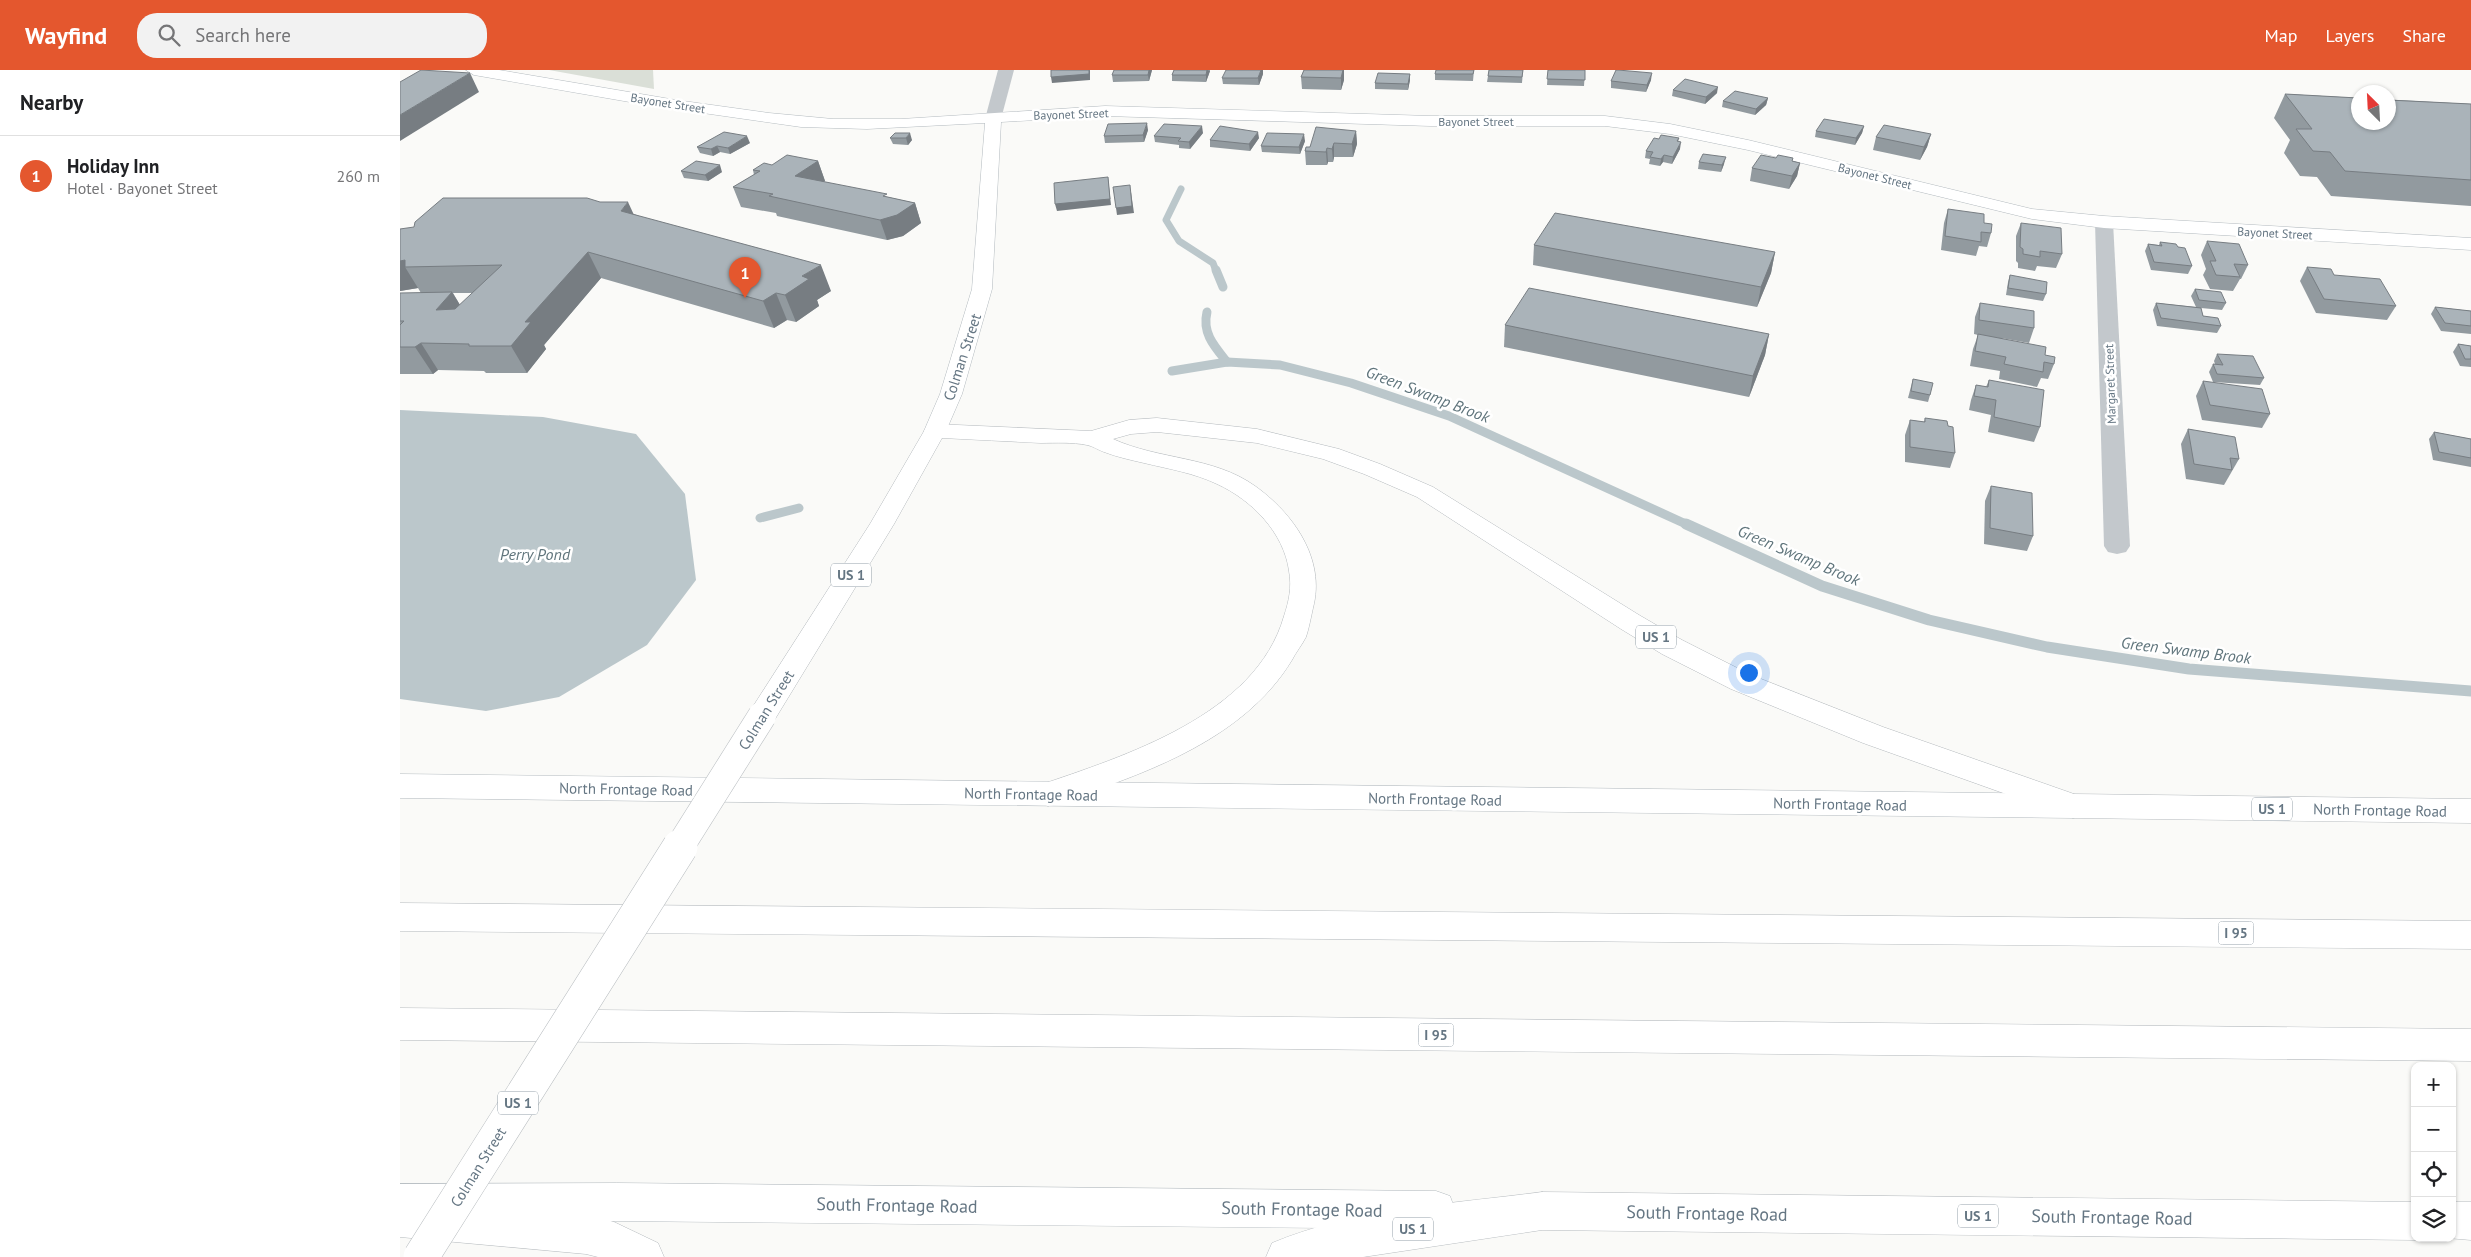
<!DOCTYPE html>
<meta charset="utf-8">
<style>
:root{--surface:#fff;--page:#f2f2f2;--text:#202124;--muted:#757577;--line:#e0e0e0;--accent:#e4572e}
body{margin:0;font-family:"PT Sans",sans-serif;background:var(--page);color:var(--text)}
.controls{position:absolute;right:15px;bottom:15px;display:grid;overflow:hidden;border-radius:10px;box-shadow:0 1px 4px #0004}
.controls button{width:45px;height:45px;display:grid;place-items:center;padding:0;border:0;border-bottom:1px solid var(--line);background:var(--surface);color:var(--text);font:25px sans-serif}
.compass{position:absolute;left:1951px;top:15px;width:45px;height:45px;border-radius:50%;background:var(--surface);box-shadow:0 1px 4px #0004;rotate:336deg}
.you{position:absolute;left:1348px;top:602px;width:18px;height:18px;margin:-12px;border:4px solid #fff;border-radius:50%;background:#1a73e8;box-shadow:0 0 0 8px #1a73e833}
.badge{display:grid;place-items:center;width:32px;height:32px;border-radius:50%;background:var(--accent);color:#fff;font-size:16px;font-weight:700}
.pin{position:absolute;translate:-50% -41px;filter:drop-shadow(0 1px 2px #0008)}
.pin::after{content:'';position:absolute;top:26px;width:18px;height:15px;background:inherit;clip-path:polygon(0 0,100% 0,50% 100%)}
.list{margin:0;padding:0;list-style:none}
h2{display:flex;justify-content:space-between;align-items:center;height:65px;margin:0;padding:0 20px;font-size:21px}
h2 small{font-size:16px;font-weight:400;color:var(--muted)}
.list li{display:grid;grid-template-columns:32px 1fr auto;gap:15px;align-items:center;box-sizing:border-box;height:80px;padding:0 20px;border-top:1px solid var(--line)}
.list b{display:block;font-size:19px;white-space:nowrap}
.list p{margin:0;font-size:16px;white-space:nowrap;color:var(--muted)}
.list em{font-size:16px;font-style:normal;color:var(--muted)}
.icon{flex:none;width:28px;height:28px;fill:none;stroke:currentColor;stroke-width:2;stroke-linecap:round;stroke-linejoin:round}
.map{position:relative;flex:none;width:2071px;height:1187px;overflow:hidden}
header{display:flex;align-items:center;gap:30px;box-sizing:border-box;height:70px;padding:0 25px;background:var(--accent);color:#fff}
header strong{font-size:24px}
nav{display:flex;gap:28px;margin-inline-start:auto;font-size:18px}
.search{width:350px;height:45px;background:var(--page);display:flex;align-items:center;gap:12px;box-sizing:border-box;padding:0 18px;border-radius:20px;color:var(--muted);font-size:19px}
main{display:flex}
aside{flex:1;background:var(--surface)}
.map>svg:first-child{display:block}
.green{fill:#dadfd7}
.water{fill:#bbc7cb}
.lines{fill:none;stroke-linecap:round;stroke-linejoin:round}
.stream-far2{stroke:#bbc7cb;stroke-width:7}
.stream-far1{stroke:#bbc7cb;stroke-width:9}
.stream{stroke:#bbc7cb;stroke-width:11}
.secondary-casing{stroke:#b3babf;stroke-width:1}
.primary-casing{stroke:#b5babe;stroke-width:1}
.highway-casing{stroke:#b4b9bd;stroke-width:1}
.street{fill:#c3c8cc;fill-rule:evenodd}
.secondary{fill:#fff;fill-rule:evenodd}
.primary{fill:#fff;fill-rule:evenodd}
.highway{fill:#fff;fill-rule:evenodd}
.primary-bridge-far1-casing{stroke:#b5babe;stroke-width:29;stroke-linecap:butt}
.primary-bridge-casing{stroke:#b5babe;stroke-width:36;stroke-linecap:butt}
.primary-bridge-far1{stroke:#fff;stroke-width:28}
.primary-bridge{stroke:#fff;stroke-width:35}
.wall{fill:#929a9f;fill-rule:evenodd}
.shaded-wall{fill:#777d82}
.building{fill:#aab3b9;stroke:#777d82}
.labels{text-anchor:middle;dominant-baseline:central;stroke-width:5;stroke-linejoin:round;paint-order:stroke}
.far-street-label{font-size:12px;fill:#657683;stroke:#fff}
.shield{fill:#fff;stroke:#939fa8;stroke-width:1}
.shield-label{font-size:14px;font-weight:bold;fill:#657683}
.street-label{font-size:15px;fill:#657683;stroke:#fff}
.water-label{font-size:16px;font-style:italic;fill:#60757c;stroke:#fff}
.near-street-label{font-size:18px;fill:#657683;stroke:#fff}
</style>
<header>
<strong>Wayfind</strong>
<div class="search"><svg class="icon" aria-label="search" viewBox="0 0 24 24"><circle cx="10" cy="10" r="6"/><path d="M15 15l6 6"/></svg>Search here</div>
<nav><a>Map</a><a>Layers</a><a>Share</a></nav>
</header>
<main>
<aside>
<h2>Nearby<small></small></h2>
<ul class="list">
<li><span class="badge">1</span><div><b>Holiday Inn</b><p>Hotel · Bayonet Street</p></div><em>260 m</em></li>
</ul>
</aside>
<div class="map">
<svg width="2071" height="1187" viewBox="0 0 2071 1187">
<rect width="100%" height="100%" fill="#fafaf8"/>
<!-- green -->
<polygon class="green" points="149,0 253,0 254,19"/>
<!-- water -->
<polygon class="water" points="0,340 143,347 236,364 285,424 296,510 247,575 159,627 86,641 0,629"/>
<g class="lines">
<!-- stream-far2 -->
<polyline class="stream-far2" points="781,119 766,150 779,171 813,193 816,201"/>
<!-- stream-far1 -->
<g class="stream-far1">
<polyline points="816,200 823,217"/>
<path d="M807,242C802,263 814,276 827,292"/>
<polyline points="772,301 827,292 880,295 951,313 1049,346 1288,455"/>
<polyline points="360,448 399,438"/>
</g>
<!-- stream -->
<polyline class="stream" points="1286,454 1422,516 1529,550 1647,577 1789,599 2071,621"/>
<defs>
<g id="secondary">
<polygon points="66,0 99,0 276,30 369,43 433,49 501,49 705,36 1031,46 1205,46 1270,54 1348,70 1632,139 1704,146 2071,168 2071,180 1704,158 1632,149 1348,80 1270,64 1205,56 1031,56 705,46 601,52 592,219 562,324 546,361 543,366 535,368 527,366 524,361 540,324 572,219 585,53 467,59 401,57 247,35 74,5"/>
<polygon points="0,704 1673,724 1684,727 1688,736 1684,745 1673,748 0,728"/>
<polygon points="217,1113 1036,1121 1050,1126 1055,1140 1050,1154 1036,1159 217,1151 0,1152 0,1114"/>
</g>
<g id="primary">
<path d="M757,348L857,359L939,379L980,394L1033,417L1239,545L1282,570L1351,605L1483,657L1674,724L2071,729V753L1673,748L1463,673L1331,619L1262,584L1221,559L1017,427L964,404L923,389L857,373L757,362L731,364L713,369C759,390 813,386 855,416C893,443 926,489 913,538C911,547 909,558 906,567C902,575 896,582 892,590C842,673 736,707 648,736L637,732L633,724L637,716C725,686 856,645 884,546C889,531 892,517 889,501C884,463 852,430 817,414C794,403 769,399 744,393C731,390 717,387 704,382C698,380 693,376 687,375C672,372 656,373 641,373C608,371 575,370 542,368L494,454L372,654L362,657L352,654L348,646L352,638L470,454L527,356L535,354L691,361L729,350Z"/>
<path d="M1142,1122L2015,1132V1168H2020L2015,1170L1142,1160L963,1187H866L872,1173C956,1138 1053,1134 1142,1122Z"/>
<polygon points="0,1129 186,1144 214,1152 258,1173 264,1187 198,1187 186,1184 0,1167"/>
<polygon points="2052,1132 2071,1132 2071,1170 2047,1168 2052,1168"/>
</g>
<g id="highway">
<polygon points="0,833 2071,851 2071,879 0,861"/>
<polygon points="0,938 2071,959 2071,991 0,970"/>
</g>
</defs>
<!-- secondary casing -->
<use href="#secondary" class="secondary-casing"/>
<!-- primary casing -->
<use href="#primary" class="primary-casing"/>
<!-- highway casing -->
<use href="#highway" class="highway-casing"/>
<!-- street -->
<g class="street">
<polygon points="598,0 614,0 601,49 593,54 585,49"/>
<polygon points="1704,146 1711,148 1713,152 1730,476 1726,482 1717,484 1708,482 1704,476 1695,152 1697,148"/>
</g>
<!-- secondary -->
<use href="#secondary" class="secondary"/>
<!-- primary -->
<use href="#primary" class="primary"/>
<!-- highway -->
<use href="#highway" class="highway"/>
<defs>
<polyline id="primary-bridge-far1" points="279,778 362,646"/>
<polyline id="primary-bridge" points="21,1187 280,777"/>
</defs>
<!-- primary-bridge-far1 casing -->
<use href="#primary-bridge-far1" class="primary-bridge-far1-casing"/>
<!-- primary-bridge casing -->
<use href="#primary-bridge" class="primary-bridge-casing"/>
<!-- primary-bridge-far1 -->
<use href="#primary-bridge-far1" class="primary-bridge-far1"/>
<!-- primary-bridge -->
<use href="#primary-bridge" class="primary-bridge"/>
</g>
<!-- wall -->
<g class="wall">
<polygon points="752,0 749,11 713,12 712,5"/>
<polygon points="774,0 810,0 810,1 806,12 772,11 772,5"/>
<polygon points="904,0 944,0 944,10 941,20 902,19 901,7"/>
<polygon points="1074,0 1073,11 1035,10 1035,4"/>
<polygon points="1089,0 1123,0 1122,13 1087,12"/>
<polygon points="1148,0 1185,0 1184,16 1147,15"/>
<polygon points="863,4 859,15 823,14 822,8"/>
<polygon points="1010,4 1010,10 1008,20 975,19 975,13"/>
<polygon points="1251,10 1246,22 1211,18 1211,11"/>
<polygon points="1273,20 1317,23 1305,34 1272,26"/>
<polygon points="1885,24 2071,34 2071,136 1931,126 1917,107 1900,106 1884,83 1890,70 1874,48"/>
<polygon points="1368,28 1366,35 1355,45 1322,37 1323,31"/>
<polygon points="1464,56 1462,63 1455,75 1415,67 1416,61"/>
<polygon points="748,60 744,72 705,73 704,66"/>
<polygon points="956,61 957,74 953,87 934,87 933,92 928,92 927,95 906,95 905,81 910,77"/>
<polygon points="495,63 512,70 508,75 493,74 490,68"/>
<polygon points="803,63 790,79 779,78 779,75 755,72 754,66"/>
<polygon points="1531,64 1527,77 1520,90 1473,80 1476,67"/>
<polygon points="859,68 850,81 810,77 810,70"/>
<polygon points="1279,68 1278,72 1280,79 1272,94 1263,92 1260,96 1249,94 1250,89 1245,88 1246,81 1259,69"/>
<polygon points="905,71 900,84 862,82 861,76"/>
<polygon points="350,73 330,84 320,82 313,86 300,83 297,77"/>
<polygon points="418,91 425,111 424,112 488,127 515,133 521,153 503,166 487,170 377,146 376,143 341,137 333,117 354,105 353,100 372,95"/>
<polygon points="1392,91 1400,93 1397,106 1389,119 1350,111 1352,98"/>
<polygon points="1299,92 1324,94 1321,102 1298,99"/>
<polygon points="281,101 322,102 308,111 284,108"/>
<polygon points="1548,139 1584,153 1591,163 1587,177 1579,176 1576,186 1541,180 1544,153"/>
<path d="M234,144L431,221L417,230L419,236L396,252L387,250L374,258L201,208L144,275L146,279L127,303H86L84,301L38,300L33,304H0V223H21L18,218L0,221V159ZM53,223H73L60,235Z"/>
<polygon points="1621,153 1662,184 1656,198 1637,196 1635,201 1618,198 1618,193 1616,191 1616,166"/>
<polygon points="1807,171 1848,195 1841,209 1840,209 1833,221 1810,219 1803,205 1806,199 1801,185"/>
<polygon points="1760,172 1778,177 1792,196 1788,204 1751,200 1745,181 1748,174 1759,175"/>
<polygon points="1134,175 1375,182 1371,203 1357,237 1133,195"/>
<polygon points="1907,197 1934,205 1996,236 1987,250 1916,243 1900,211"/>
<polygon points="1610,205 1646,224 1643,231 1606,225 1608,212"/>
<polygon points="1795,219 1826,233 1822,240 1801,238 1803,246 1821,256 1817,263 1757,256 1753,240 1756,233 1796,237 1791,226"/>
<polygon points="1580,233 1634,258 1629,273 1601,268 1645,285 1654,294 1648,309 1641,308 1637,317 1599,309 1600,301 1570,296 1573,279 1578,265 1574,264 1575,247"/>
<polygon points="2035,237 2071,241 2071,264 2041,261 2031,244"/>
<polygon points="1105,255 1369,264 1365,285 1349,327 1104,277"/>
<polygon points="2058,274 2071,276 2071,297 2060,296 2053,282"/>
<polygon points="1817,284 1864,308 1860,315 1813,312 1809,302 1813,294 1815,294 1814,291"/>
<polygon points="1513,309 1530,325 1528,332 1508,328"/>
<polygon points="1589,310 1640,357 1634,372 1588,362 1591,345 1569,340 1571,330 1576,315 1586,317"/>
<polygon points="1803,311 1870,344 1862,358 1802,350 1796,326"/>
<polygon points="1525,348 1548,356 1555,383 1550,398 1505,392 1505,365 1510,350 1524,352"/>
<polygon points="1788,359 1839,389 1824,415 1786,409 1781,374"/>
<polygon points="2034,362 2071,369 2071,397 2033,390 2029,369"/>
<polygon points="1591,416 1633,466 1627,481 1584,474 1585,431"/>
</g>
<!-- shaded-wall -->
<g class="shaded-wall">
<polygon points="690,0 690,10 652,13 651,7"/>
<polygon points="749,0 752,0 749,11 748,5"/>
<polygon points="807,0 810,1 806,12 806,5"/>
<polygon points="861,0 863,0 863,4 859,15 858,8"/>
<polygon points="943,0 944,0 944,10 941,20 941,8"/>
<polygon points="70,3 79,22 0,71 0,45"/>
<polygon points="1252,3 1251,10 1246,22 1247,15"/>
<polygon points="1010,4 1010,10 1008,20 1008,14"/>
<polygon points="1318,17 1317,23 1305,34 1306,27"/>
<polygon points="1368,28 1366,35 1355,45 1356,39"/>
<polygon points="747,53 748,60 744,72 743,65"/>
<polygon points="802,56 803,63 790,79 789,72"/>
<polygon points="1464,56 1462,63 1455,75 1456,68"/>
<polygon points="956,61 957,74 953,87 952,74"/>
<polygon points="858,62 859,68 850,81 849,74"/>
<polygon points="510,63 512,70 508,75 506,68"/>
<polygon points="904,64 905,71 900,84 899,77"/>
<polygon points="1531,64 1527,77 1520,90 1524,77"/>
<polygon points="347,66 350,73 330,84 328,78"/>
<polygon points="1281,72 1280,79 1272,94 1273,87"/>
<polygon points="934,73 934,87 933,92 932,79"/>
<polygon points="317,76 320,82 313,86 311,79"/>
<polygon points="927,78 928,92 927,95 926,82"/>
<polygon points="1264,85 1263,92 1260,96 1261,89"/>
<polygon points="1326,87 1324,94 1321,102 1322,95"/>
<polygon points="418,91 425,111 402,125 395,106"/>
<polygon points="1400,93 1397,106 1389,119 1392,106"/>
<polygon points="320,95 322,102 308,111 305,105"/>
<polygon points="708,107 711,135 657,141 655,134"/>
<polygon points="731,122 734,143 717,145 716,138"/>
<polygon points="228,132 240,158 221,141"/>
<polygon points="515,133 521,153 503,166 487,170 480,150"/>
<polygon points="188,182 201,208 144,275 146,279 127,303 111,276 125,252"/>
<polygon points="1375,182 1371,203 1357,237 1361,217"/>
<polygon points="5,190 5,197 18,218 0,221 0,191"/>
<polygon points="421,195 431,221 417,230 419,236 396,252 385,225 402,206"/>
<polygon points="52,222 68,248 36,240"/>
<polygon points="376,223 387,250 374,258 363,231"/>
<polygon points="1369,264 1365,285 1349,327 1353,306"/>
<polygon points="21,273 38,300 33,304 15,277"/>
</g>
<!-- building -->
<g class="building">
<polygon points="21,0 70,3 0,45 0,12"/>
<polygon points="651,0 689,0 689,4 651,7"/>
<polygon points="714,0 749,0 748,5 712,5"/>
<polygon points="774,0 807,0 806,5 772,5"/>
<polygon points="826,0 861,0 858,8 822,8"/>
<polygon points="904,0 943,0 941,8 901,7"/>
<polygon points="1036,0 1074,0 1073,4 1035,4"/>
<polygon points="1089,0 1123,0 1122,7 1088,6"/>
<polygon points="1148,0 1185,0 1185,10 1147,9"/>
<polygon points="1216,0 1218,0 1252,3 1247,15 1211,11"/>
<polygon points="978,3 1010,4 1008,14 975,13"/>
<polygon points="1285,9 1318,17 1306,27 1273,20"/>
<polygon points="1335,21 1368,28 1356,39 1323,31"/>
<polygon points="1885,24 1958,28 1958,52 1988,52 1988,30 2071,34 2071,110 1945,101 1930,82 1913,81 1896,59 1912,59"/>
<polygon points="1424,49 1464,56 1456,68 1416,61"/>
<polygon points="747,53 743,65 704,66 708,54"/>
<polygon points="764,54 802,56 789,72 778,71 781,68 754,66"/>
<polygon points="1484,55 1531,64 1524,77 1476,67"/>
<polygon points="820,56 858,62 849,74 810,70"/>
<polygon points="916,57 956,61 952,74 934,73 932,79 927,78 926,82 905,81 906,77 910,77"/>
<polygon points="324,62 347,66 328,78 317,76 311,79 297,77"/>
<polygon points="495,63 510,63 506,68 490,68"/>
<polygon points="867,63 904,64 899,77 861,76"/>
<polygon points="1261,65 1279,68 1277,71 1281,72 1273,87 1264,85 1261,89 1250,87 1253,82 1246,81 1254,68 1259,69"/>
<polygon points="1303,84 1326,87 1322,95 1299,92"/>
<polygon points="387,85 418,91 395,106 487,124 483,126 515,133 497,145 480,150 369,126 373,124 333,117 360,101 353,100 364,93 372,95"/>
<polygon points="1361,85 1376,88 1378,85 1393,88 1392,91 1400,93 1392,106 1352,98"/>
<polygon points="296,91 320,95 305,105 281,101"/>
<polygon points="708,107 710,129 655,134 654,113"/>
<polygon points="730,115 732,136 716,138 713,117"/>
<polygon points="43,128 187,128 200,132 228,132 221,141 421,195 402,206 409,209 385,225 376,223 363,231 188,182 125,252 131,252 111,276 69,276 69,274 21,273 15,277 0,277 0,255 4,251 0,251 0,223 52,222 36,240 55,239 102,195 5,197 5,190 0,191 0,159 14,157 15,152"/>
<polygon points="1548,139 1584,144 1584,153 1592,154 1591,163 1581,162 1581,172 1545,166"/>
<polygon points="1155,143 1375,182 1361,217 1134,175"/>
<polygon points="1621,153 1661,158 1662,184 1640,181 1640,187 1623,184 1623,179 1620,177"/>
<polygon points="1807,171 1839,174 1848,195 1834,194 1840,207 1816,205 1810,191 1816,191"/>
<polygon points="1760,172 1776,174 1778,177 1785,178 1792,196 1754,192 1748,174 1762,176"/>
<polygon points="1907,197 1931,199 1934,205 1980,209 1996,236 1924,229"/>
<polygon points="1610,205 1647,212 1646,224 1608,218"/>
<polygon points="1129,218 1369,264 1353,306 1105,255"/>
<polygon points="1795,219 1821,222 1826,233 1799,230"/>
<polygon points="1580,233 1634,241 1634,258 1579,250"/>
<polygon points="1756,233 1801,238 1803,246 1818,248 1821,256 1761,248"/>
<polygon points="2035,237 2071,241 2071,256 2045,253"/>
<polygon points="1578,264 1646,277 1645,285 1655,287 1654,294 1644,292 1643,302 1604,294 1606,287 1575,281"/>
<polygon points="2058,274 2071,276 2071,289 2065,289"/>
<polygon points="1817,284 1853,286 1864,308 1817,304 1813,294 1823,295"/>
<polygon points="1513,309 1533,313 1530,325 1511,321"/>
<polygon points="1589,310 1644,320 1640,357 1594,347 1596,330 1574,326 1576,315 1588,317"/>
<polygon points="1803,311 1862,319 1870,344 1810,335"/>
<polygon points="1525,348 1547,351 1548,356 1553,357 1555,383 1510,377 1510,350 1525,352"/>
<polygon points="1788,359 1835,367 1839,389 1830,388 1832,400 1794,394"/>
<polygon points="2034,362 2071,369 2071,388 2039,382"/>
<polygon points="1591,416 1632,423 1633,466 1590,458"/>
</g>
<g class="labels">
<!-- far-street labels -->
<g class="far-street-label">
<text transform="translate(268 33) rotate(9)">Bayonet Street</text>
<text transform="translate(671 44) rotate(-2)">Bayonet Street</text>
<text x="1076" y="51">Bayonet Street</text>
<text transform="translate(1475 106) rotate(14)">Bayonet Street</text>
<text transform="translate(1875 163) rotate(3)">Bayonet Street</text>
<text transform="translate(1710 314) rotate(-92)">Margaret Street</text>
</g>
<!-- shield labels -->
<g class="shield">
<rect x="431" y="493.5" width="40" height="23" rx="4"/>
<rect x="1236" y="555.5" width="40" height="23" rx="4"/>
<rect x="1852" y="727.5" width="40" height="23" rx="4"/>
<rect x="1818.5" y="851.5" width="35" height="23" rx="4"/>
<rect x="1018.5" y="953.5" width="35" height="23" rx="4"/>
<rect x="98" y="1021.5" width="40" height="23" rx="4"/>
<rect x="1558" y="1134.5" width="40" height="23" rx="4"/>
<rect x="993" y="1147.5" width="40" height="23" rx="4"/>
</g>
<g class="shield-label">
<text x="451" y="505">US 1</text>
<text x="1256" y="567">US 1</text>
<text x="1872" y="739">US 1</text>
<text x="1836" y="863">I 95</text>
<text x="1036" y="965">I 95</text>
<text x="118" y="1033">US 1</text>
<text x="1578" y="1146">US 1</text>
<text x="1013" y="1159">US 1</text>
</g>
<!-- street labels -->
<g class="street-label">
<text transform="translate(562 287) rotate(-72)">Colman Street</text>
<text transform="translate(366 640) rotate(-58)">Colman Street</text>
<text transform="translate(226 719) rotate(1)">North Frontage Road</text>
<text transform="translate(631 724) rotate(1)">North Frontage Road</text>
<text transform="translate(1035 729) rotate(1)">North Frontage Road</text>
<text transform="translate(1440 734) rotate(1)">North Frontage Road</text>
<text transform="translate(1980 740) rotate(1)">North Frontage Road</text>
<text transform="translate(78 1097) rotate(-58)">Colman Street</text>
</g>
<!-- water labels -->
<g class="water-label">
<text transform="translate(1028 324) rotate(21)">Green Swamp Brook</text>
<text x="135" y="484">Perry Pond</text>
<text transform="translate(1399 485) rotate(23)">Green Swamp Brook</text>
<text transform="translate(1786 580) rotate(7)">Green Swamp Brook</text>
</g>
<!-- near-street labels -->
<g class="near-street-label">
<text transform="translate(497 1135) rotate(1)">South Frontage Road</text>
<text transform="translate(902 1139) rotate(1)">South Frontage Road</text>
<text transform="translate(1307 1143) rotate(1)">South Frontage Road</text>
<text transform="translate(1712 1147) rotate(1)">South Frontage Road</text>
</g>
</g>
</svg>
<div class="controls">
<button>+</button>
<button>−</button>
<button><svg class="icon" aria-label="locate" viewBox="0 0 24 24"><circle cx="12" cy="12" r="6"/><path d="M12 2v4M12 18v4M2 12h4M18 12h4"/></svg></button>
<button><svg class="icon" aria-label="layers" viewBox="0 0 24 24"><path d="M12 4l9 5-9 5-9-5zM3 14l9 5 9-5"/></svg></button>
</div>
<svg class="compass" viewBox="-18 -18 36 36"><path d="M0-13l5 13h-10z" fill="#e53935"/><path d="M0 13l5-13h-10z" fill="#757577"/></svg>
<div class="you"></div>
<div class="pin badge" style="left:345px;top:228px">1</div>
</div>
</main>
